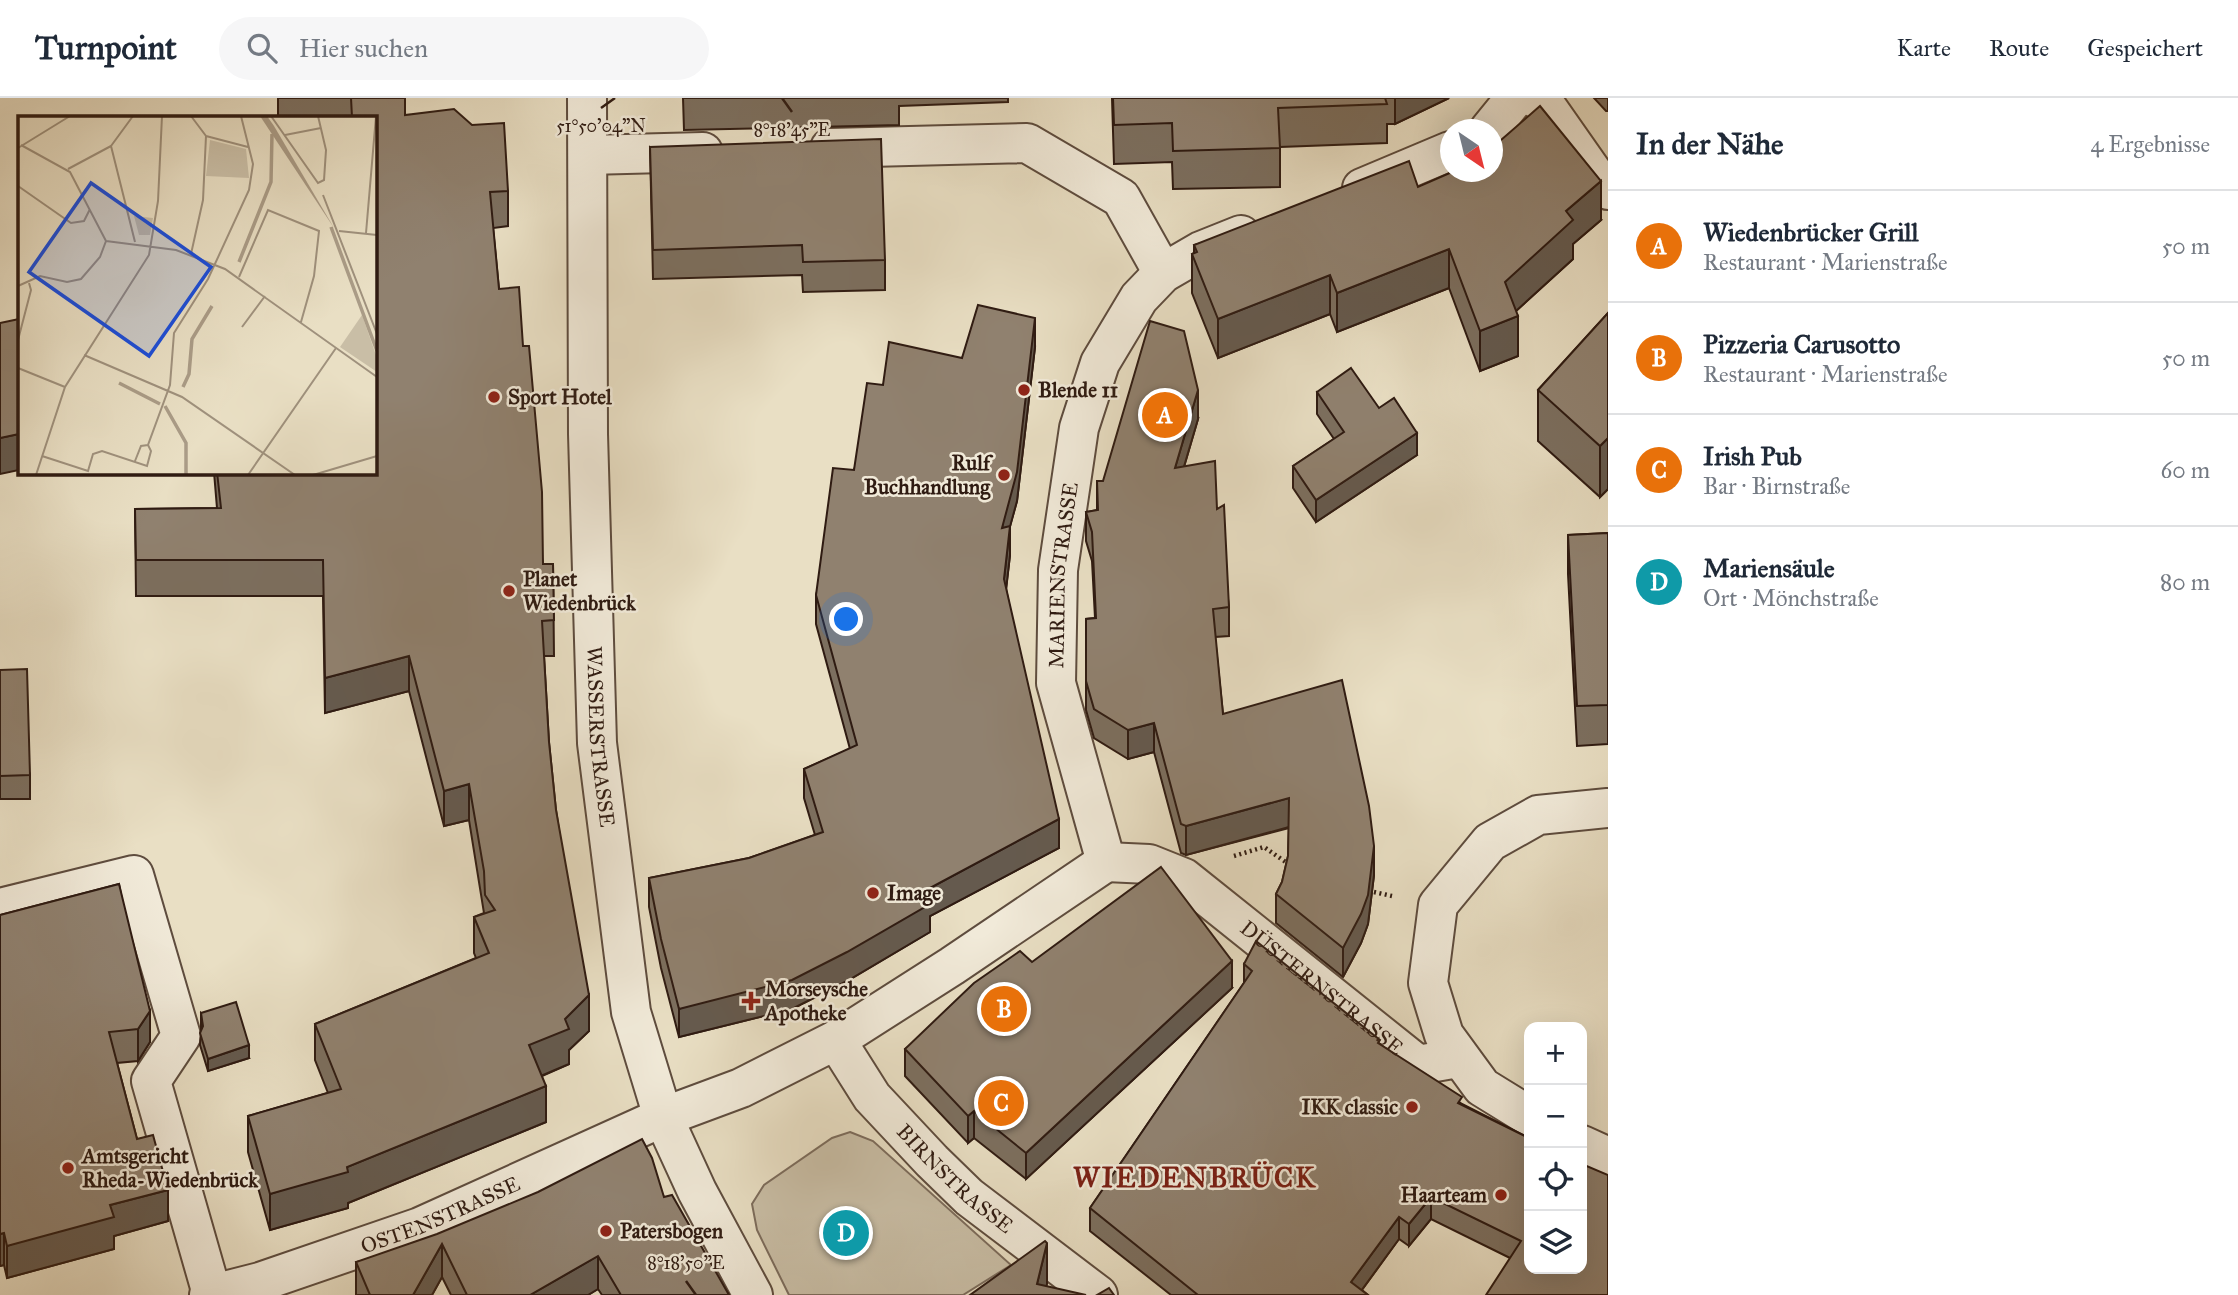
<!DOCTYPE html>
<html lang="de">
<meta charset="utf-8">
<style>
:root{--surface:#fff;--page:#f6f6f7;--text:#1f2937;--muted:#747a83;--line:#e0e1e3;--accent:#db2777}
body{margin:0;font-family:"IM FELL Great Primer",serif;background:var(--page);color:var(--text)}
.controls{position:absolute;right:21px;bottom:21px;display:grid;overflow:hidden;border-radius:14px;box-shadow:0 7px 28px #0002}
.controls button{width:63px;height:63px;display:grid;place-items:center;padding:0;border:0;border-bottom:2px solid var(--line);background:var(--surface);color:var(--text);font:35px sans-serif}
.compass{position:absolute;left:1440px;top:21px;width:63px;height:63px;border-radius:50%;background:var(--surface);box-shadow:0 7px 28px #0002;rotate:145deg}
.you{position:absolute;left:847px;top:522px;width:24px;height:24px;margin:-18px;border:5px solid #fff;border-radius:50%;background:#1a73e8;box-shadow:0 0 0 10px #1a73e833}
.badge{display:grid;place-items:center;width:46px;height:46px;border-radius:50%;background:var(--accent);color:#fff;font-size:23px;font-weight:700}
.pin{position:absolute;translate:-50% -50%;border:4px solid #fff;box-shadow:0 2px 7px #0006}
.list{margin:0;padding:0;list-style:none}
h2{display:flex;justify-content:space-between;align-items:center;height:91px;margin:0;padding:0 28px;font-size:30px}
h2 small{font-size:23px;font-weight:400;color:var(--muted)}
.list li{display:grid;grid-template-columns:46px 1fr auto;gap:21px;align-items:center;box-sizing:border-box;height:112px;padding:0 28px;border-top:2px solid var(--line)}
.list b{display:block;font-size:26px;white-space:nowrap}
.list p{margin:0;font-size:23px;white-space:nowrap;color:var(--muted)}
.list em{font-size:23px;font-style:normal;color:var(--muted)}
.icon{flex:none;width:38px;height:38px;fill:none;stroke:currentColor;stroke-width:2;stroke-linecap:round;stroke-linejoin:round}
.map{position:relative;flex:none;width:1608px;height:1197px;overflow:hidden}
header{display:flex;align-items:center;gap:42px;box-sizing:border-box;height:98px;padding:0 35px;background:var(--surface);border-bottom:2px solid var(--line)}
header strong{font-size:33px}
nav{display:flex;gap:38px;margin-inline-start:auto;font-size:24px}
.search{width:490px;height:63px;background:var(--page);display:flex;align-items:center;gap:18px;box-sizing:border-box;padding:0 24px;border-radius:38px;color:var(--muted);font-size:26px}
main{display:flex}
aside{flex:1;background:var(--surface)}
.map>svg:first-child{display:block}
.green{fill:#c9bea6;stroke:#7c6c5c;stroke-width:2}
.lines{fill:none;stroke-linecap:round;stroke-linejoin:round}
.minor-casing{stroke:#5e4c3e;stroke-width:42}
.path{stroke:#2f1b12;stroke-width:4.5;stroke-dasharray:2 3.5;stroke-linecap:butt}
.minor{stroke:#f1ead9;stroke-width:38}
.wall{fill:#7c6f5f;stroke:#2f1b12;stroke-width:2}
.shaded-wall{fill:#655a4e;stroke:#2f1b12;stroke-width:2}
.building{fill:#90816f;stroke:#2f1b12;stroke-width:2}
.ticks{fill:none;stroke:#2f1b12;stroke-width:2.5}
.poi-dot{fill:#8f2418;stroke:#f1ead9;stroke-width:2.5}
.labels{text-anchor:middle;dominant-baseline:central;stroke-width:5;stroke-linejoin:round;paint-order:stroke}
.poi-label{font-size:21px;font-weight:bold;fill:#2f1b12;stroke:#f1ead9;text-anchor:start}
.street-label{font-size:21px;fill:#2f1b12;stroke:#f1ead9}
.district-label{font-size:28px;font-weight:bold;letter-spacing:2px;fill:#7a1f14;stroke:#f1ead9}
.inset-river{fill:none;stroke:#aa9c87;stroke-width:3.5}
.inset-road{fill:none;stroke:#9f917d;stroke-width:2}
.view{fill:#1d4ed8;fill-opacity:0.15;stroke:#1d4ed8;stroke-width:3.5}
.inset-edge{fill:none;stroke:#2f1b12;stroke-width:3.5}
.ticks-label{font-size:18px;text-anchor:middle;fill:#2f1b12;stroke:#f1ead9;stroke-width:5;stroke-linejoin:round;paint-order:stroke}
</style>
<header>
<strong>Turnpoint</strong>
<div class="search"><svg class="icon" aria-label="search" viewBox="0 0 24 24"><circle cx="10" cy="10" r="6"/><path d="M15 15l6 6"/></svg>Hier suchen</div>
<nav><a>Karte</a><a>Route</a><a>Gespeichert</a></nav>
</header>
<main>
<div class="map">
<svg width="1608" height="1197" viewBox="0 0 1608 1197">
<rect width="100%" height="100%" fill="#e9dfc4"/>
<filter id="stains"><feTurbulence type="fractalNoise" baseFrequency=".00286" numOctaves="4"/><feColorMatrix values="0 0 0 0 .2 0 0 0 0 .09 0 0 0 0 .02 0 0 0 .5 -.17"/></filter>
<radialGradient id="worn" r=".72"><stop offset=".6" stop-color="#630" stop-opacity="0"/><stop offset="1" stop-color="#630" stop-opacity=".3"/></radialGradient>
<!-- green -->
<polygon class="green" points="850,1034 873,1043 1011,1167 963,1197 789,1197 757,1132 752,1106 764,1087 832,1040"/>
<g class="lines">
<defs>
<g id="minor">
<path id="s1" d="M587,0L588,336L597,645L631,914L663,1019L697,1093L753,1197"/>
<polyline points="1535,0 1544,5 1598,82 1608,92"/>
<polyline points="1489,32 1515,0"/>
<polyline points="830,50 1027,45 1121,100 1163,175"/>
<polyline points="588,57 703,54"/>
<polyline points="1362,90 1450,53"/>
<path id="s2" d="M1106,764L1056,585L1058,472L1079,330L1100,265L1139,200L1163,175L1201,153L1241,137"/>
<path id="s3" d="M1106,764L1149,766L1184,780L1418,967L1458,960"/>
<polyline points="0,810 134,777 181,938 151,983 212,1196"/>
<path id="s4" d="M836,942L872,999L932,1063L969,1099L1098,1197"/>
<polyline points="1529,1018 1482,989 1444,937 1428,885 1438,807 1490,744 1538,717 1608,710"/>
<polyline points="1582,1047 1608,1059"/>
<path id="s5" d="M209,1197L260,1184L420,1129L663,1019L741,990L836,942L952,868L1106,764"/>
</g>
</defs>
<!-- minor casing -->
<use href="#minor" class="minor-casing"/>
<!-- path -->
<g class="path">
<polyline points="1234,758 1264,749 1287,765"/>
<polyline points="1374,794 1392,798"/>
</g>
<!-- minor -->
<use href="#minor" class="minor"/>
</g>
<!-- wall -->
<g class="wall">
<polygon points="278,0 405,0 405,17 508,93 508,128 493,130 499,191 543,466 553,466 554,558 544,558 549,644 556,712 589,933 569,952 569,966 542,978 546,1024 348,1105 348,1110 270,1132 248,1054 248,1018 328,995 315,962 315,926 476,860 474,855 474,819 484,815 469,722 444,728 409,593 325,615 323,498 136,498 135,411 217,410 214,374 374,374 374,19 278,19"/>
<polygon points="683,0 1008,0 1008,4 899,8 899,27 684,32"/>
<polygon points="1112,0 1449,0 1395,26 1387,26 1387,45 1280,49 1280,89 1173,91 1172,64 1114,66"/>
<polygon points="1594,0 1608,0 1608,13 1606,13"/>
<polygon points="650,49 885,162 885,192 803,194 802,177 653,181"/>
<polygon points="1418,89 1601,122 1573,146 1573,161 1516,213 1518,258 1480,273 1449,190 1337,234 1330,216 1218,260 1192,195 1192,156 1194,155 1194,147"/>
<polygon points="1608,215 1608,391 1600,399 1538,343 1538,292"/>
<polygon points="1035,249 1017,403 1010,428 1010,457 1006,491 1059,750 930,818 930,834 847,883 792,911 679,939 661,870 649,809 649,780 749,760 815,737 804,700 804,671 850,651 816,526 816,497 854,372 883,287"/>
<polygon points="1317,294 1379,310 1417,357 1316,424 1293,390 1293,368 1334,341 1317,316"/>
<polygon points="1198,321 1184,369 1217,411 1229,509 1229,538 1215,539 1223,616 1374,777 1368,826 1361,845 1343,879 1276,825 1276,796 1282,784 1288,758 1289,730 1186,757 1181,755 1154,654 1128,661 1094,640 1086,612 1086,521 1095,520 1092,463 1086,443 1086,414 1097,412 1097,383 1103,383"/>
<polygon points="1608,435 1608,646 1577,648 1568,476 1568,437"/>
<polygon points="0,572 30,677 30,701 0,701"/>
<polygon points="119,786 150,944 138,963 117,965 137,1041 168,1123 114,1138 114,1151 7,1180 4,1167 0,1168 0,817"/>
<polygon points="1032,864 1232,890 1026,1081 974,1040 968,1045 905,978 905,951"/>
<polygon points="1244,866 1380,946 1462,1006 1529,1040 1529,1171 1510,1160 1431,1121 1409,1148 1399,1141 1362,1192 1368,1197 1171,1197 1090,1133 1090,1110 1244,885"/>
<polygon points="201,915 249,960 208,973 200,947 201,932"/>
<polygon points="664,1099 729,1197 602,1197 598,1191 588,1197 451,1197 442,1179 432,1197 356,1197 356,1164"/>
</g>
<!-- shaded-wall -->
<g class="shaded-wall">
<polygon points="1395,0 1449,0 1395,26"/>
<polygon points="1601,83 1601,122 1573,146 1573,161 1505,223 1505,184 1566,113"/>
<polygon points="1449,151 1449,190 1337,234 1337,195"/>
<polygon points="1330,177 1330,216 1218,260 1218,221"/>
<polygon points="1518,218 1518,258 1480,273 1480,233"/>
<polygon points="1035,220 1035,249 1017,403 1002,458 1002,430"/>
<polygon points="1198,292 1198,321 1175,399 1175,370"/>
<polygon points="1417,335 1417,357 1316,424 1316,402"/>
<polygon points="19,336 19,372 0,376 0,340"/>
<polygon points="1608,340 1608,391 1600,399 1600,348"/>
<polygon points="1010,428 1010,457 1004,510 1004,481"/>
<polygon points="409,558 409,593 325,615 325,580"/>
<polygon points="1154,625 1154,654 1128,661 1128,632"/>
<polygon points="469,686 469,722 444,728 444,693"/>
<polygon points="1289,700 1289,729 1186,757 1186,728"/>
<polygon points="1059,721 1059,750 930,818 930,834 847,883 792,911 679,939 679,911 925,794 928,791"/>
<polygon points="1374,748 1374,777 1368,826 1361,845 1343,879 1343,850"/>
<polygon points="1232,863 1232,890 1026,1081 1026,1055"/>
<polygon points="589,897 589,933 569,952 569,966 529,983 529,947 565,921"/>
<polygon points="150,913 150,944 138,963 138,931"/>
<polygon points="249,947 249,960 208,973 208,961"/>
<polygon points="546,988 546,1024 348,1105 348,1110 270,1132 270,1096 347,1069"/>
<polygon points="974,1013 974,1040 968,1045 968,1018"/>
<polygon points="168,1092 168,1123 114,1138 114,1151 7,1180 7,1148 110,1107"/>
<polygon points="1431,1099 1431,1121 1409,1148 1409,1126"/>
<polygon points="1399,1119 1399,1141 1358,1197 1351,1184"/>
<polygon points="4,1135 4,1167 0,1168 0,1136"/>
<polygon points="1047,1145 1047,1186 1045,1197 1037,1186"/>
<polygon points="442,1146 442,1179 432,1197 413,1197"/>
<polygon points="598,1158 598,1191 588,1197 530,1197"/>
</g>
<!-- building -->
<g class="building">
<polygon points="351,0 405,0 405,17 454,11 472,27 504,25 508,93 490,94 499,191 519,189 523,248 529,248 542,394 543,466 553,466 554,522 542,523 549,644 556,712 589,897 565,921 569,931 529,947 546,988 347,1069 348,1074 270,1096 248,1018 341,991 315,926 489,855 474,819 495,812 485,797 484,773 469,686 444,693 409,558 325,580 323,462 136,462 135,411 221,410 217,374 374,374 374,19 352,19"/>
<polygon points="1113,0 1385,0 1387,6 1278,10 1280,50 1173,53 1172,25 1114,27"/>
<polygon points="1540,8 1601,83 1566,113 1573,122 1505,184 1518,218 1480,233 1449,151 1337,195 1330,177 1218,221 1192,156 1197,154 1194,147 1409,63 1418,89 1452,74 1493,74 1493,49"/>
<polygon points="881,41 885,162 803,164 802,147 653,152 650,49"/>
<polygon points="978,207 1035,220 1017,374 1002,430 1010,428 1004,481 1059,721 928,791 929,792 925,794 930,806 847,854 792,882 679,911 661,841 649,780 749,760 823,734 804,671 857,647 816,497 833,370 854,372 867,285 883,287 889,244 962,260"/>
<polygon points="1608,215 1608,340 1600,348 1538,292"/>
<polygon points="19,221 19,336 0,340 0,225"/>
<polygon points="1150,223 1184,233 1198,292 1175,370 1215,363 1217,411 1224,407 1229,509 1213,511 1223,616 1342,582 1369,708 1374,748 1368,797 1361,816 1343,850 1276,796 1282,784 1288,758 1289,700 1186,728 1181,726 1154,625 1128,632 1094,611 1086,583 1086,521 1096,520 1092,434 1086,414 1098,412 1097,383 1103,383"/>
<polygon points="1351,270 1379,310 1394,300 1417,335 1316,402 1293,368 1344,334 1317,294"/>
<polygon points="1608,435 1608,607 1577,608 1568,437"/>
<polygon points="27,571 30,677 0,678 0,572"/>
<polygon points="1161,769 1232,863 1026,1055 974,1013 968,1018 905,951 974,885 1020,853 1032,864"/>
<polygon points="119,786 150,913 138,931 109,934 137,1041 153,1037 168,1092 110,1107 114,1119 7,1148 4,1135 0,1136 0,817"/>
<polygon points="1256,843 1380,942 1378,945 1462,999 1458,1005 1529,1040 1529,1171 1582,1171 1582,1066 1608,1077 1608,1197 1486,1197 1521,1143 1431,1099 1409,1126 1399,1119 1351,1184 1368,1197 1198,1197 1090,1110 1252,873 1244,866"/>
<polygon points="236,904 249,947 208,961 200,935 203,928 201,915"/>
<polygon points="642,1041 652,1060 664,1099 672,1097 729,1197 621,1197 598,1158 530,1197 467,1197 442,1146 413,1197 370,1197 356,1164 437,1136 538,1094"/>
<polygon points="1045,1143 1047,1145 1037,1186 1086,1197 970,1197"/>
<polygon points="1109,1190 1114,1197 1097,1197"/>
</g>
<!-- ticks -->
<path class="ticks" d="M782,0L792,14M601,10L615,0M686,1183L696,1197"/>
<!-- markers -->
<g class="poi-dot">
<circle cx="1024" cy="292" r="7"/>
<circle cx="494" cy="299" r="7"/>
<circle cx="1004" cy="377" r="7"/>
<circle cx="509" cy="493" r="7"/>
<circle cx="873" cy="795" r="7"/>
<path d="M747.5 892.5h7v7h7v7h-7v7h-7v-7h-7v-7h7z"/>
<circle cx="1412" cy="1009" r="7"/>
<circle cx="68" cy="1070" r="7"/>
<circle cx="1501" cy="1097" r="7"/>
<circle cx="606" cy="1133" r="7"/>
</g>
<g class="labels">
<!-- poi labels -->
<g class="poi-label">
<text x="1038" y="292">Blende 11</text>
<text x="508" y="299">Sport Hotel</text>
<text x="990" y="365" text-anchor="end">Rulf<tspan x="990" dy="24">Buchhandlung</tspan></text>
<text x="523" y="481">Planet<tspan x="523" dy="24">Wiedenbrück</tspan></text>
<text x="887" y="795">Image</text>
<text x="765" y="891">Morseysche<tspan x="765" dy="24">Apotheke</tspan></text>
<text x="1398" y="1009" text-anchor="end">IKK classic</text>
<text x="82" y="1058">Amtsgericht<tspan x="82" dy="24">Rheda-Wiedenbrück</tspan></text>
<text x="1487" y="1097" text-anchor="end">Haarteam</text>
<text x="620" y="1133">Patersbogen</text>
</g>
<!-- street labels -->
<g class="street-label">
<text stroke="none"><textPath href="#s2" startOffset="294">MARIENSTRASSE</textPath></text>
<text stroke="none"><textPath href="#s1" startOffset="639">WASSERSTRASSE</textPath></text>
<text stroke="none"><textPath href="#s3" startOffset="257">DÜSTERNSTRASSE</textPath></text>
<text stroke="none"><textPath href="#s4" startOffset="184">BIRNSTRASSE</textPath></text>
<text stroke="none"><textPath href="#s5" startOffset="245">OSTENSTRASSE</textPath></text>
</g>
<!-- district labels -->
<g class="district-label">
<text x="1195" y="1079">WIEDENBRÜCK</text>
</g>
</g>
<!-- overview -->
<g transform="translate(18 18)">
<rect width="359" height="359" fill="#e9dfc4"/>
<path d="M192,24L228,33L231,62L188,60ZM116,100L135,102L132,119H121ZM344,199L359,242V256L322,231Z" fill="#c9bea6"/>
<path d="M242,0H249L256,10L316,112Z" fill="#aa9c87"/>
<path class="inset-river" d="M313,111L359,235M221,146L253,66L254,18M101,267L142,288M165,271L171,258L174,223L194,190M147,290L168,327V359"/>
<path class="inset-road" d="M253,0L300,67L306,64L308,34L300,0M267,19L303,12M188,20L230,31M3,29L52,56L88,125M93,30L117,126M93,30L115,0M0,32L52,0M50,53L93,30M0,70L53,107L66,105L72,93M305,79L359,218M321,115L359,119M348,117L358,0M88,125L158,134L207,153L359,261M173,138L185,84L188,20L173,0M221,161L250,94L301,115L296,160L283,206M0,170L22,160L49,166L63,163L82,141L88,125M224,211L247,180M0,224L13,174L11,167M66,239L164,281L277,359M0,252L47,271M24,340L70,355L75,338L84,335L129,350L133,335L130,329L152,269L156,217L190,163L231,74L235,48L223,0M117,345L123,330L130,329M18,359L47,271L131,139L140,85L144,0M230,359L318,232M295,359L359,340"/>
<path class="view" d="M73,67L193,151L131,240L11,156Z"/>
<rect width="359" height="359" class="inset-edge"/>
</g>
<g class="ticks-label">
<text x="601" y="34">51°50'04"N</text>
<text x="792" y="38">8°18'45"E</text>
<text x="686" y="1171">8°18'50"E</text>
</g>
<rect width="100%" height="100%" filter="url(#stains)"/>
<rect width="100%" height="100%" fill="url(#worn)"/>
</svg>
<div class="controls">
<button>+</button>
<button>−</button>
<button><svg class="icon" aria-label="locate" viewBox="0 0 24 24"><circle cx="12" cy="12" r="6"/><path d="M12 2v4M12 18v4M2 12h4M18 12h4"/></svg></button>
<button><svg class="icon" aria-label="layers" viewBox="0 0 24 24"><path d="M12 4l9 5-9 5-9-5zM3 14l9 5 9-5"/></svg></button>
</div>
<svg class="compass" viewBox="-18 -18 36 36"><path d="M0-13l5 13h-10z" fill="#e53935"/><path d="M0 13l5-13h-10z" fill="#747a83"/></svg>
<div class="you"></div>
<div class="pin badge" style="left:1165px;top:317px;background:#e8710a">A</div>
<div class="pin badge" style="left:1004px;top:911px;background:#e8710a">B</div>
<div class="pin badge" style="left:1001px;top:1005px;background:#e8710a">C</div>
<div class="pin badge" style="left:846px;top:1135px;background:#0f9aa8">D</div>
</div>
<aside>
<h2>In der Nähe<small>4 Ergebnisse</small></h2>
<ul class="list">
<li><span class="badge" style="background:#e8710a">A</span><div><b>Wiedenbrücker Grill</b><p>Restaurant · Marienstraße</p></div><em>50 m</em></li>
<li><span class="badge" style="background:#e8710a">B</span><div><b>Pizzeria Carusotto</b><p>Restaurant · Marienstraße</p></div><em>50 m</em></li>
<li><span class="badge" style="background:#e8710a">C</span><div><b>Irish Pub</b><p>Bar · Birnstraße</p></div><em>60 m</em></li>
<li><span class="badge" style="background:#0f9aa8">D</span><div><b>Mariensäule</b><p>Ort · Mönchstraße</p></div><em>80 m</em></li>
</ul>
</aside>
</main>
